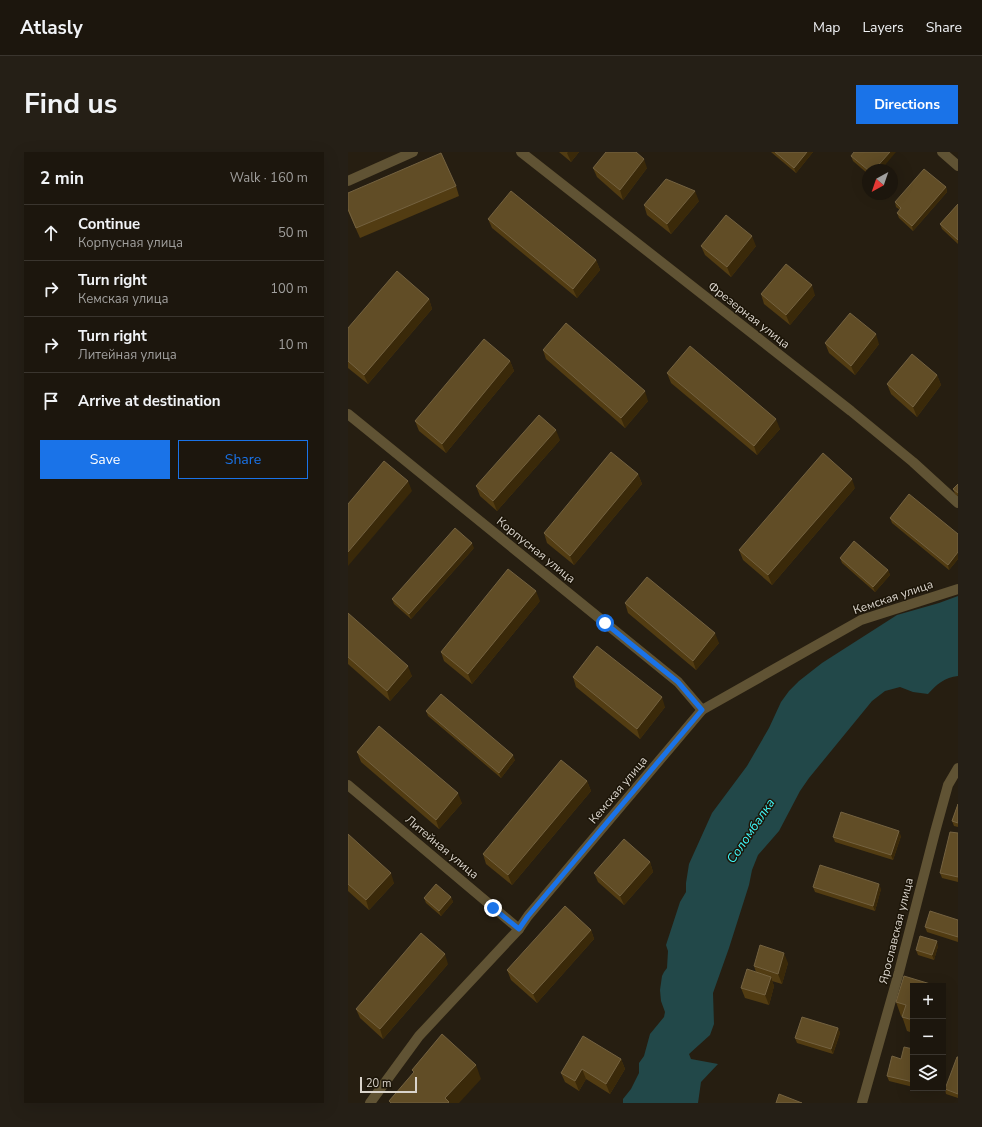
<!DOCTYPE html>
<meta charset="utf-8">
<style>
:root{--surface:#1c160d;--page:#251f16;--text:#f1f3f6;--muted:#a09f9d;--line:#3a352e;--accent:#1a73e8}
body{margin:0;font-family:"Nunito Sans",sans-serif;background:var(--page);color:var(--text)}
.controls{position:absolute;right:12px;bottom:12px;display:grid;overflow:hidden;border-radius:0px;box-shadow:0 4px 16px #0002}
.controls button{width:36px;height:36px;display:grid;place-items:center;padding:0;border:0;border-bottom:1px solid var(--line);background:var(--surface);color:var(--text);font:20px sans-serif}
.compass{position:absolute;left:514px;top:12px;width:36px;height:36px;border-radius:50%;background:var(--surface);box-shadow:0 4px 16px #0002;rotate:220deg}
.scale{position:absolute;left:12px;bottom:10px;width:57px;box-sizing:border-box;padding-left:4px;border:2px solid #dad4cc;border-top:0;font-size:11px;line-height:14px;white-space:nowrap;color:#dad4cc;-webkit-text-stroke:3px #1c1508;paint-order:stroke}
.stop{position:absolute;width:12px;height:12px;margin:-9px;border:3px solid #1a73e8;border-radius:50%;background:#fff}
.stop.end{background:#1a73e8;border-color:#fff;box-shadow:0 1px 4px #0008}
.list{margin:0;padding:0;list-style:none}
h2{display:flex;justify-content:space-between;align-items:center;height:52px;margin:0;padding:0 16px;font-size:17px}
h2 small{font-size:13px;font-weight:400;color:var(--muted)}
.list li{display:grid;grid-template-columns:26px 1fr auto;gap:12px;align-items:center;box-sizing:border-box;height:56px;padding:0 16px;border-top:1px solid var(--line)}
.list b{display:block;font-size:15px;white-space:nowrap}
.list p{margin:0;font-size:13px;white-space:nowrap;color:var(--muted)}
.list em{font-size:13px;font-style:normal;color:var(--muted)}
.actions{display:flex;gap:8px;padding:12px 16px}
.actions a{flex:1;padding:9px 0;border:1px solid var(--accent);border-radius:0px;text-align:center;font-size:14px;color:var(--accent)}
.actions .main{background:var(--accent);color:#fff}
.icon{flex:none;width:22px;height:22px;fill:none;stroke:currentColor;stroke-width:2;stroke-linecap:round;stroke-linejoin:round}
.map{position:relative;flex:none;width:610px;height:951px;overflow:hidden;border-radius:0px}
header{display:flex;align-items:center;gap:24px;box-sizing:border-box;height:56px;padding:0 20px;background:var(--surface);border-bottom:1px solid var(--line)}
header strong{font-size:19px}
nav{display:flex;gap:22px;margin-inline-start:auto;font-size:14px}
.intro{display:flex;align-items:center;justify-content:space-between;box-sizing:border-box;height:96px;padding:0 24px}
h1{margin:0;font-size:28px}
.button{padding:10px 18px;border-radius:0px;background:var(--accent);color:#fff;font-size:14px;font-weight:700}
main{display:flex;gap:24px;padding:0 24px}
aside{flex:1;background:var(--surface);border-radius:0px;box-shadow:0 4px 16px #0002}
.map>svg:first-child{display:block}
.water{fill:#224849}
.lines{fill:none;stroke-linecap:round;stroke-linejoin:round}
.minor{stroke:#605334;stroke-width:10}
.wall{fill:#523c12}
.shaded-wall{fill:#3a2909}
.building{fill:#614d26;stroke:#746240}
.route{stroke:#1a73e8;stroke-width:5}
.labels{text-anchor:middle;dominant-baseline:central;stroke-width:3;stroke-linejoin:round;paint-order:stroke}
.street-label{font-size:12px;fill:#dad4cc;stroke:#1c1508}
.water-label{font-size:13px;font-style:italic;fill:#3ef5f7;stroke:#1c1508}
</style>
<header>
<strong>Atlasly</strong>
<nav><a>Map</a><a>Layers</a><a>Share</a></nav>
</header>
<div class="intro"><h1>Find us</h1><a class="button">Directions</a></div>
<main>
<aside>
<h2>2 min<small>Walk · 160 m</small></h2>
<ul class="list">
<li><svg class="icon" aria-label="ahead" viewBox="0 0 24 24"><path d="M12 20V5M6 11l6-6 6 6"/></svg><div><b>Continue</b><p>Корпусная улица</p></div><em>50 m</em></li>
<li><svg class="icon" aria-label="right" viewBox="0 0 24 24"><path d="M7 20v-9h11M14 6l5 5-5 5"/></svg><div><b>Turn right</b><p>Кемская улица</p></div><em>100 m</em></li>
<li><svg class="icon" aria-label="right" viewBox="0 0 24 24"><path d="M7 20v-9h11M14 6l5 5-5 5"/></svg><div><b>Turn right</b><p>Литейная улица</p></div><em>10 m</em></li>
<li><svg class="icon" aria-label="arrive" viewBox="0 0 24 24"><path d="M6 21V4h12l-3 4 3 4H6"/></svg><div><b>Arrive at destination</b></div></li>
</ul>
<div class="actions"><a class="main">Save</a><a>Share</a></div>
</aside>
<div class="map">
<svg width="610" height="951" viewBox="0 0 610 951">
<rect width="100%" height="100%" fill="#261e11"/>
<!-- water -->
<path class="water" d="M610,444V524C597,525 588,533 580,542L565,540L552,535L537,539L524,549L461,626L452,639L431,679L410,703L404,718L401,733L381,796L365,841L366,872L362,883L341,902L343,907L370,912L353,930L350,951H275V947L283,937L291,921V911L296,904L302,882L316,865L317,860L313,849L312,838L314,824L316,820L319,816L320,799L318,793L332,750L338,740V731L341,712L364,661L399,614L421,576L433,550L441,539L451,529L474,511L549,463L591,451Z"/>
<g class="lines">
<!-- minor -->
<g class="minor">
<polyline points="173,0 503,259 565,310 610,351"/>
<polyline points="594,0 610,14"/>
<polyline points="0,29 65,0"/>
<polyline points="0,262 330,530 354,558"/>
<polyline points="0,633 171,777"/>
<polyline points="22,951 71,884 171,777 180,764 354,558 513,468 610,437"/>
<polyline points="514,951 551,820 587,680 600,633 610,616"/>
</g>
</g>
<!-- wall -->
<g class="wall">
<polygon points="211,0 231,0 223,10"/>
<polygon points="423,0 465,0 448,21"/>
<polygon points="503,4 520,18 520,22 505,9"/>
<polygon points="245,16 299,16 275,48 249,25"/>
<polygon points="108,34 111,44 12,86 0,59 0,41"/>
<polygon points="598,35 599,40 565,79 551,66 549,61 552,58 548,55 547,50"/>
<polygon points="351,49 323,82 299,63 296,53"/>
<polygon points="610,52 610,92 594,77 592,72"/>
<polygon points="140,67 248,108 252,118 229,146 144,76"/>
<polygon points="353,94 408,94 383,125 357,103"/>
<polygon points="413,142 467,143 442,173 416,152"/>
<polygon points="81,147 84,157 20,232 0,216 0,176"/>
<polygon points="477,191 531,192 507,223 481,201"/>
<polygon points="195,198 300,249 277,276 198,207"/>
<polygon points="162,209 166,219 98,301 71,279 67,269"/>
<polygon points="319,221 432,277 409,303 323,231"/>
<polygon points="589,223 593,233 569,265 543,242 539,232"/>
<polygon points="212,288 149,359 132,344 128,334"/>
<polygon points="290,322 294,332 226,413 199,391 196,381"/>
<polygon points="610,332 610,344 607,342 605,337"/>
<polygon points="507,336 424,433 395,408 391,398"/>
<polygon points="542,366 610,382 610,407 601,418 544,371"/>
<polygon points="126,396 63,467 46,452 44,447"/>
<polygon points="492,406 540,418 542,423 527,440 494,411"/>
<polygon points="192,449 124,532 96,509 93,500"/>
<polygon points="277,451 371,491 348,518 280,461"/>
<polygon points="0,461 64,524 42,549 0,512"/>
<polygon points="225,525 317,555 292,587 228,535"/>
<polygon points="78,559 167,608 153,626 80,564"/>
<polygon points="9,600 114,651 91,677 13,610"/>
<polygon points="239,629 243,639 164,733 138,712 135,702"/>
<polygon points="610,652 610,675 606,674 604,669"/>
<polygon points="610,681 610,730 594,726 592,721"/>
<polygon points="0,682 46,731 21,758 0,739"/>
<polygon points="553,684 545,708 487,690 485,685"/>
<polygon points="302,710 305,720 276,753 250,730 246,721"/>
<polygon points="465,735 533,737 527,759 467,740"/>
<polygon points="103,745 105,750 93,764 78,751 76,746"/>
<polygon points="610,768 610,790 579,780 577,775"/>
<polygon points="243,778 246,787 189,851 163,828 159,818"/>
<polygon points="590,794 586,808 570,803 568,798"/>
<polygon points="440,811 434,832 424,829 426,834 421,853 397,846 393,836 408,820 406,814"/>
<polygon points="100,812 35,887 12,866 8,857"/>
<polygon points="565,834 565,881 559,879 554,864 553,864 548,850"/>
<polygon points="490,876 492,881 485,902 449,891 447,886"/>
<polygon points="565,897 565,935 541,929 539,924 553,907"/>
<polygon points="610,905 610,946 598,942 597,937"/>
<polygon points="273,907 277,917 262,942 238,927 231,939 217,930 213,921"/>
</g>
<!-- shaded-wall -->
<g class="shaded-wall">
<polygon points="220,0 231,0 223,10 219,1"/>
<polygon points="459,0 465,0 448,21 446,16"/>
<polygon points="542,0 548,0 533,18 526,18"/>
<polygon points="296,7 299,16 275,48 272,38"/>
<polygon points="598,35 599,40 565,79 564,74"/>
<polygon points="347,39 351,49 323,82 319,72"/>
<polygon points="404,84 408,94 383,125 379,115"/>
<polygon points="248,108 252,118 229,146 225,137"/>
<polygon points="464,133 467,143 442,173 438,163"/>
<polygon points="81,147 84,157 20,232 16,223"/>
<polygon points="528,182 531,192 507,223 503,214"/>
<polygon points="162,209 166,219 98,301 94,292"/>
<polygon points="589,223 593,233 569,265 565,255"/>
<polygon points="297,239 300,249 277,276 273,266"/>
<polygon points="428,267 432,277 409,303 406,294"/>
<polygon points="208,278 212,288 149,359 145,349"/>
<polygon points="290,322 294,332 226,413 222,404"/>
<polygon points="504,327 507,336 424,433 420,423"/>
<polygon points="60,329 64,339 0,414 0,400"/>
<polygon points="124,391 126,396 63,467 61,462"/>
<polygon points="610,400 610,407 601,418 600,413"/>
<polygon points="540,418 542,423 527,440 525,435"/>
<polygon points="188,439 192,449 124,532 120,522"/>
<polygon points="367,481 371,491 348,518 345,509"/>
<polygon points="60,514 64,524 42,549 39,539"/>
<polygon points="314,545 317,555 292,587 289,577"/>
<polygon points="165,603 167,608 153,626 151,621"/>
<polygon points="239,629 243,639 164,733 160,723"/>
<polygon points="110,641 114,651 91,677 88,668"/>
<polygon points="551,679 553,684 545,708 543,703"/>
<polygon points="302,710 305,720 276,753 272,744"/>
<polygon points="43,721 46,731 21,758 18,748"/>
<polygon points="531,732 533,737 527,759 525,754"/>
<polygon points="103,745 105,750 93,764 91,759"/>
<polygon points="243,778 246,787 189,851 185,842"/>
<polygon points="589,789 590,794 586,808 584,803"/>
<polygon points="436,801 440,811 434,832 430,822"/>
<polygon points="97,802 100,812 35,887 32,877"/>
<polygon points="423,825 426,834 421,853 417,843"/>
<polygon points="490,876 492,881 485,902 483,897"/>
<polygon points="273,907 277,917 262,942 258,932"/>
<polygon points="128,913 133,927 111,951 99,951 97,946"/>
<polygon points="234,917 238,927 231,939 227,929"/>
</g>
<!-- building -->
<g class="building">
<polygon points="258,0 288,0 296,7 272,38 245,16"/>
<polygon points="427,0 459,0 446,16"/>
<polygon points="506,0 542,0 526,18 520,18 503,4"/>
<polygon points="93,1 108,34 8,76 0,57 0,41"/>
<polygon points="576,17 598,35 564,74 549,61 553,56 547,50"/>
<polygon points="318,27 347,39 319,72 296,53"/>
<polygon points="163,39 248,108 225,137 140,67"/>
<polygon points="610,52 610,88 592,72"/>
<polygon points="378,63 404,84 379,115 353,94"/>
<polygon points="438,112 464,133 438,163 413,142"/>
<polygon points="49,119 81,147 16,223 0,209 0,176"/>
<polygon points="502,161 528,182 503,214 477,191"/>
<polygon points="218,171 297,239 273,266 195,198"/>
<polygon points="136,187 162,209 94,292 67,269"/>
<polygon points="342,194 428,267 406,294 319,221"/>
<polygon points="564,202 589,223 565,255 539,232"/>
<polygon points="191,263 208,278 145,349 128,334"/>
<polygon points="263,300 290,322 222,404 196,381"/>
<polygon points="475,301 504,327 420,423 391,398"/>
<polygon points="36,309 60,329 0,400 0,352"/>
<polygon points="610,332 610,341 605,337"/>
<polygon points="561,342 610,382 610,400 600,413 542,366"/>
<polygon points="107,376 124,391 61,462 44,447"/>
<polygon points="506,389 540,418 525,435 492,406"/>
<polygon points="160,417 188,439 120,522 93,500"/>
<polygon points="299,425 367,481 345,509 277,451"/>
<polygon points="0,461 60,514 39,539 0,505"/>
<polygon points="249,494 314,545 289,577 225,525"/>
<polygon points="93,542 165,603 151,621 78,559"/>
<polygon points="31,574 110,641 88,668 9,600"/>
<polygon points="213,608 239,629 160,723 135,702"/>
<polygon points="610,652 610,671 604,669"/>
<polygon points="493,660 551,679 543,703 485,685"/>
<polygon points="602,680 610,681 610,725 592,721"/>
<polygon points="0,682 43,721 18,748 0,732"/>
<polygon points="276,687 302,710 272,744 246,721"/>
<polygon points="472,713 531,732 525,754 465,735"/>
<polygon points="88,732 103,745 91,759 76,746"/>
<polygon points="217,754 243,778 185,842 159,818"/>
<polygon points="582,759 610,768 610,785 577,775"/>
<polygon points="73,781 97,802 32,877 8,857"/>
<polygon points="572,784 589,789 584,803 568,798"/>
<polygon points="412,793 436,801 430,822 406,814"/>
<polygon points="399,817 423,825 417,843 393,836"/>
<polygon points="556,824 589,834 565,834 565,868 554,865 558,853 548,850"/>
<polygon points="454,865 490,876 483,897 447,886"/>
<polygon points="94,882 128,913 97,946 101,950 100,951 43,951 41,949 66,920 64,918"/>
<polygon points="235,884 273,907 258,932 234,917 227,929 213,921"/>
<polygon points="556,895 565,897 565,930 539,924 544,904 553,907"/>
<polygon points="609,905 610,905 610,942 597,937"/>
<polygon points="431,942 454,951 428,951"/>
</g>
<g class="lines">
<!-- route -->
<polyline class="route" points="145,756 171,777 180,764 354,558 330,530 257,471"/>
</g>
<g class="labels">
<!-- street labels -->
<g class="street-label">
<text transform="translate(401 163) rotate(38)">Фрезерная улица</text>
<text transform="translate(188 398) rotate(39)">Корпусная улица</text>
<text transform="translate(545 445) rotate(-19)">Кемская улица</text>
<text transform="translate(270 638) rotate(-50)">Кемская улица</text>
<text transform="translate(94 695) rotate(40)">Литейная улица</text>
<text transform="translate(548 779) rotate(-76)">Ярославская улица</text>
</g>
<!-- water labels -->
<g class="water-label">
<text transform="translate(403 679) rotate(-56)">Соломбалка</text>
</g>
</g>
</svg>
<div class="controls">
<button>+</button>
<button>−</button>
<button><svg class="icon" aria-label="layers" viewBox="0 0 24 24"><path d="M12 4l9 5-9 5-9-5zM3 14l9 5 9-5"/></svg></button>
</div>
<svg class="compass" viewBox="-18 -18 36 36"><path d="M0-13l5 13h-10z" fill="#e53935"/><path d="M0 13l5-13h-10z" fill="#a09f9d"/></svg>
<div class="scale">20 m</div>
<div class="stop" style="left:257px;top:471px"></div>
<div class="stop end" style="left:145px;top:756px"></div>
</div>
</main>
